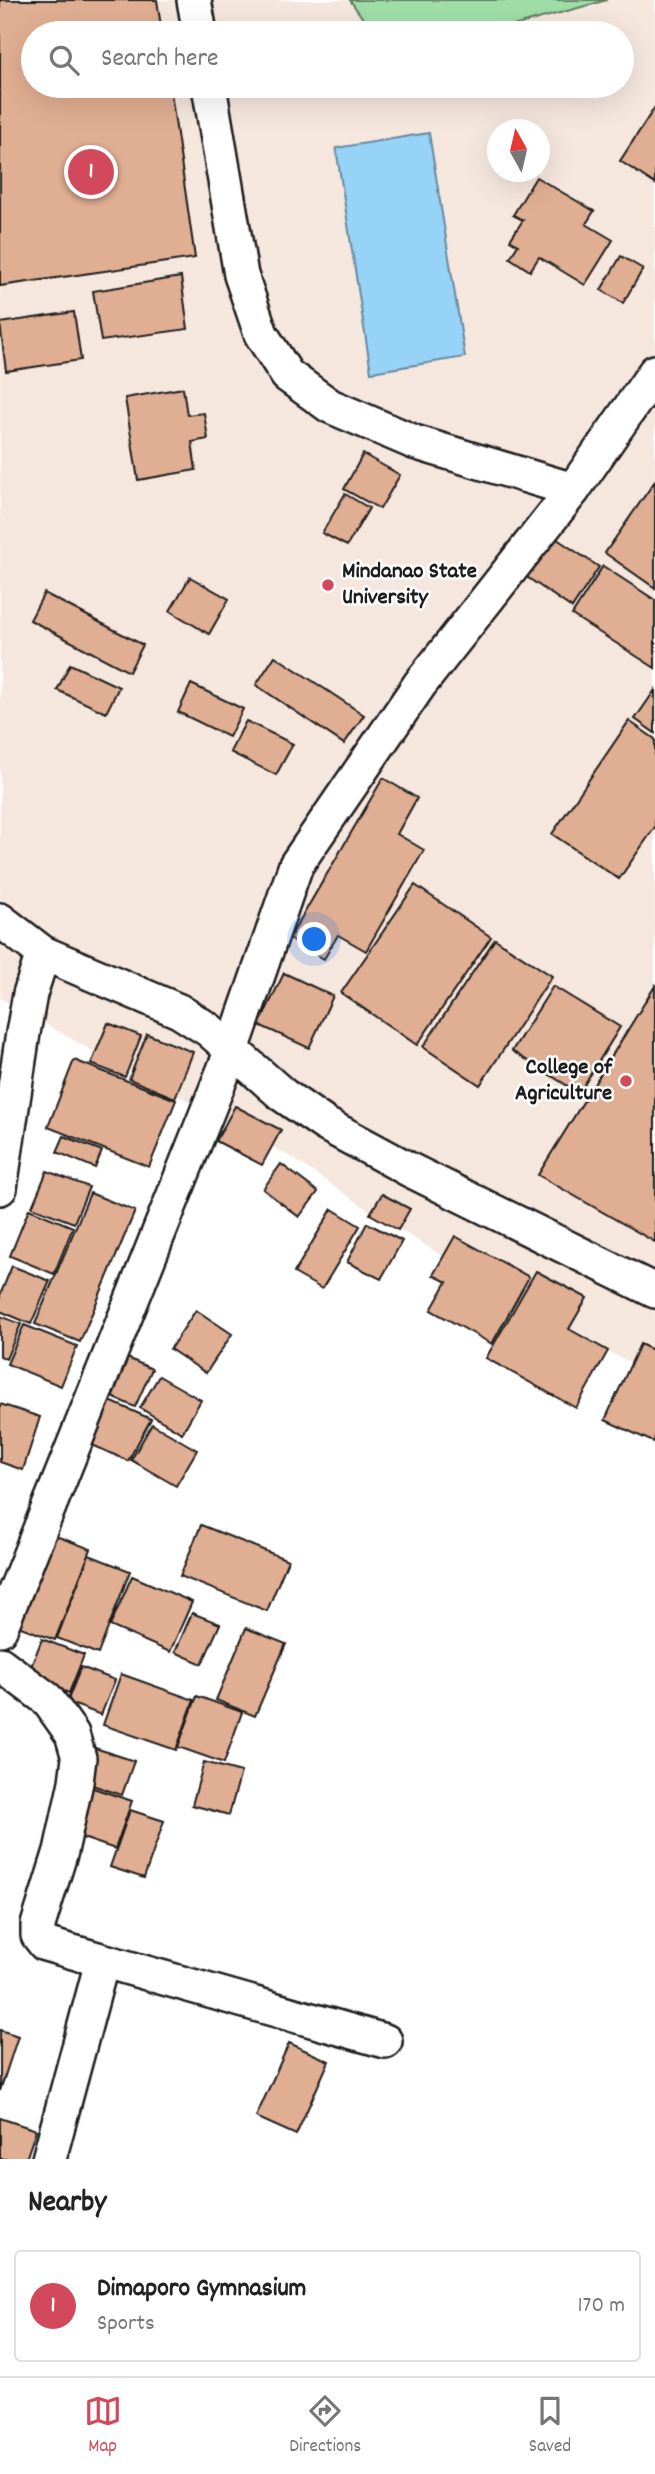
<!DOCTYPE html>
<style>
:root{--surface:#fff;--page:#f2f2f2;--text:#222;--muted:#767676;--line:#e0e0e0;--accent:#d1495b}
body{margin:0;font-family:Dekko,sans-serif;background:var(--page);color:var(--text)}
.compass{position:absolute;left:487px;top:119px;width:63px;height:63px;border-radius:50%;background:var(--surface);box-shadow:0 7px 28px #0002;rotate:352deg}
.you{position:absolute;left:315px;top:940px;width:24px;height:24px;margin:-18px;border:5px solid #fff;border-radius:50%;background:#1a73e8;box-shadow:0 0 0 10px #1a73e833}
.badge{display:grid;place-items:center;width:46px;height:46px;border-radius:50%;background:var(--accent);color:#fff;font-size:23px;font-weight:700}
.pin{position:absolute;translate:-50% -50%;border:4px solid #fff;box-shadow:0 2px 7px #0006}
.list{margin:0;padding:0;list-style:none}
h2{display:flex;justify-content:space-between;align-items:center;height:91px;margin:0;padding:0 28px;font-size:30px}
h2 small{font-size:23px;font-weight:400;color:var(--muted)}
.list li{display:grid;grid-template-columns:46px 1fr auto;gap:21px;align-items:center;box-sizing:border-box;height:112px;margin:0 14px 14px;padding:0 14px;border:2px solid var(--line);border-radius:7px}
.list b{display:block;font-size:26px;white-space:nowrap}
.list p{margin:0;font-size:23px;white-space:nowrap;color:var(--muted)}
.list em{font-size:23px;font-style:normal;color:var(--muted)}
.icon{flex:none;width:38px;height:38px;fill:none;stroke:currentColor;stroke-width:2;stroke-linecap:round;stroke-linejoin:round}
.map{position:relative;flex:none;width:655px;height:2159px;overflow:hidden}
.search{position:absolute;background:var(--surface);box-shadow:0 7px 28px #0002;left:21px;right:21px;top:21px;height:77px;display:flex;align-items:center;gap:18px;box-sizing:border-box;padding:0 24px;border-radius:38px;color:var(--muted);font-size:26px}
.sheet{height:217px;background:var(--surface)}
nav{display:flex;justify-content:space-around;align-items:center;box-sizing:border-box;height:98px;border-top:2px solid var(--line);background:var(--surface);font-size:19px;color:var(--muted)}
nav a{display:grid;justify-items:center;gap:4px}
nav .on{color:var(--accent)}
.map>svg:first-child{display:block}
.built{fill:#f6e7de;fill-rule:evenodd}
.green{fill:#9fdea6;stroke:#5e7d61;stroke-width:2}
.water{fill:#97d2f7;stroke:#66899f;stroke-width:2}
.building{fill:#e0ae92;stroke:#1c1c1c;stroke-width:2}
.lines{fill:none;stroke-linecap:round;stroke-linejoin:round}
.street-casing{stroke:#1c1c1c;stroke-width:38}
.street{stroke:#fff;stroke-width:33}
.poi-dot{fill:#d1495b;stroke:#fff;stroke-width:2.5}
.labels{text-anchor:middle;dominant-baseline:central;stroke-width:5;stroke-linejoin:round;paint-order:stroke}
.poi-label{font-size:23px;font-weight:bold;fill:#1c1c1c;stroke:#fff;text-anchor:start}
</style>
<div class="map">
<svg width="655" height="2159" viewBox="0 0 655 2159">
<rect width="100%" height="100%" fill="#fff"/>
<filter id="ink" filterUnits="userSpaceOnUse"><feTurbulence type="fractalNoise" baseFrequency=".0143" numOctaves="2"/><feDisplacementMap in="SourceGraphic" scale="14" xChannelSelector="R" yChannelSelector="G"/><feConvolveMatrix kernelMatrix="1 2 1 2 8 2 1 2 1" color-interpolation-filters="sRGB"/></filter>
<g filter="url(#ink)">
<!-- built -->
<path class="built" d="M0,0H655V1374L566,1332L376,1215L289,1156L193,1103L117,1065L0,998ZM33,33H622V86H33ZM498,130H540V172H498Z"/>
<!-- green -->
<polygon class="green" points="350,0 607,0 487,33 373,33"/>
<!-- water -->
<polygon class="water" points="429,133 465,357 371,372 336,148"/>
<!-- building -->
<g class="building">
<polygon points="0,0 157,0 162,33 33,33 33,86 170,86 195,258 0,286"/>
<polygon points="655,107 655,184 620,161"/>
<polygon points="536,177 594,211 586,224 613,240 585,285 539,257 530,271 510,258 518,245 510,240 523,220 513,215"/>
<polygon points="621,256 643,269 623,303 601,290"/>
<polygon points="181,277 188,329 101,341 93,291"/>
<polygon points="74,312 81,360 6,371 0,323"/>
<polygon points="183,388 187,415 204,413 208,439 192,442 196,470 138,480 125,398"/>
<polygon points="363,454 400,475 380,509 344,489"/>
<polygon points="655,481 655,588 605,553"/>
<polygon points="345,494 369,508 347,546 322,533"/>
<polygon points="548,533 599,567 572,608 521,573"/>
<polygon points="603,566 655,600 655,668 572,615"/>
<polygon points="190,577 229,599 209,634 170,611"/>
<polygon points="44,593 143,645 129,672 30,620"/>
<polygon points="275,656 364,715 344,744 256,685"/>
<polygon points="70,664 119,687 106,713 57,690"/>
<polygon points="191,684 243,709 229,737 178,712"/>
<polygon points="655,690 655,733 635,719"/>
<polygon points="246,721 293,744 276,775 230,752"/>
<polygon points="629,721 655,739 655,827 619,879 552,834"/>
<polygon points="383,778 417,798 397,834 424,850 366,951 338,935 324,959 289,939"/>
<polygon points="415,885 491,937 417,1045 341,993"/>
<polygon points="495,939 552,976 480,1085 423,1047"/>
<polygon points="284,973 333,996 309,1048 259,1025"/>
<polygon points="553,986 620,1027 579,1093 512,1051"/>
<polygon points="655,986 655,1242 538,1175"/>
<polygon points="108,1023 141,1036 125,1077 91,1064"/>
<polygon points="147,1034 193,1052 175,1098 129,1079"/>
<polygon points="74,1060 176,1100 149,1167 48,1127"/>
<polygon points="235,1106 281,1130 262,1165 216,1141"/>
<polygon points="64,1136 102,1151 95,1168 57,1152"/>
<polygon points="281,1164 318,1192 299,1217 263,1189"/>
<polygon points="47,1171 89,1187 74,1223 32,1207"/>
<polygon points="90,1193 135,1211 80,1342 35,1324"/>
<polygon points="382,1194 410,1209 398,1230 370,1214"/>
<polygon points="29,1209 73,1227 54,1274 10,1256"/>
<polygon points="332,1209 360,1226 322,1289 294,1273"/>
<polygon points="367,1223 402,1241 381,1279 347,1262"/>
<polygon points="455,1236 529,1277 492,1344 431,1310 447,1282 433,1275"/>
<polygon points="12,1266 50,1281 31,1324 0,1311 0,1295"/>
<polygon points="536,1271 587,1298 569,1329 608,1351 576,1408 486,1358"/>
<polygon points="196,1310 232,1334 206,1373 170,1349"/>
<polygon points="0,1316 21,1324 6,1359 0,1356"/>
<polygon points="24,1325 77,1346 61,1386 7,1364"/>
<polygon points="640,1344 655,1351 655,1438 653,1442 605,1420"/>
<polygon points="114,1352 152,1369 135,1407 96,1390"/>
<polygon points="159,1376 201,1400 182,1433 140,1408"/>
<polygon points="101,1397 151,1419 128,1461 81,1440"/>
<polygon points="0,1404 40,1417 23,1470 0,1462"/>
<polygon points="152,1424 197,1450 176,1486 131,1460"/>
<polygon points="201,1525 288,1560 267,1611 180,1576"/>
<polygon points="45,1532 91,1549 55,1640 10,1623"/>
<polygon points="89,1555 130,1571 98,1654 57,1638"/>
<polygon points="132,1576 192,1602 170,1652 110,1626"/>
<polygon points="192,1613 220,1624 202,1664 175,1652"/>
<polygon points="246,1628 286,1644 255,1716 216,1700"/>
<polygon points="42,1639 84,1655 69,1693 27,1677"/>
<polygon points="81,1667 115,1680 101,1715 67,1702"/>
<polygon points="121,1674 194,1700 176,1750 103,1725"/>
<polygon points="197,1696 242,1712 224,1763 178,1747"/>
<polygon points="95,1748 134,1761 122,1795 83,1782"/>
<polygon points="204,1762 241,1772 229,1815 192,1805"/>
<polygon points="90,1787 132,1801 115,1849 74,1835"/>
<polygon points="130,1810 164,1821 144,1878 110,1867"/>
<polygon points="0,2030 18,2036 0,2091"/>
<polygon points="289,2043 329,2061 296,2135 256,2117"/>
<polygon points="0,2118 36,2130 26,2159 0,2159"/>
</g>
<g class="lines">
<defs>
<g id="street">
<polyline points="194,0 200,33"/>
<polyline points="209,86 241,275 261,334 287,375 330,406 414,442 573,490"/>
<polyline points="0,920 43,953 179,1011 209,1030 283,1095 325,1124 410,1170 655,1291"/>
<polyline points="0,1188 23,1033 30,994 43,953"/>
<polyline points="0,1629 232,1050 296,865 420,684 573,490 655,372"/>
<polyline points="0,1664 47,1699 72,1734 79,1758 76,1782 61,1851 38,1925 38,1935 45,1944 385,2041"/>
<polyline points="49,2159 102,1962"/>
</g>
</defs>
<!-- street casing -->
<use href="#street" class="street-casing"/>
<!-- street -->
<use href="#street" class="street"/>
</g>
</g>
<!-- markers -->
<g class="poi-dot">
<circle cx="328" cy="585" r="7"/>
<circle cx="626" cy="1081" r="7"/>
</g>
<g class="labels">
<!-- poi labels -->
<g class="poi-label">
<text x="342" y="572">Mindanao State<tspan x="342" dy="26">University</tspan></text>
<text x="612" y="1068" text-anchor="end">College of<tspan x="612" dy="26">Agriculture</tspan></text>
</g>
</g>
</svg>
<svg class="compass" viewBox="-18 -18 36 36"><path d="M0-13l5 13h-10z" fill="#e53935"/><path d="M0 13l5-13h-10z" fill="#767676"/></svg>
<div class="you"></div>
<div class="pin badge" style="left:91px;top:172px">1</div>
<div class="search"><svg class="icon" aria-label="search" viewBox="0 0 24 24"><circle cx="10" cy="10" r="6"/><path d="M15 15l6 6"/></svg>Search here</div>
</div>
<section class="sheet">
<h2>Nearby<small></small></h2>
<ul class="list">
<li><span class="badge">1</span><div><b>Dimaporo Gymnasium</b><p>Sports</p></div><em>170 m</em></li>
</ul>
</section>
<nav>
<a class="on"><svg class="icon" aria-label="map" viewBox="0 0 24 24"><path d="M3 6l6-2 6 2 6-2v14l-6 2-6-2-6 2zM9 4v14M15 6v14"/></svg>Map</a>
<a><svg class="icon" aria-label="directions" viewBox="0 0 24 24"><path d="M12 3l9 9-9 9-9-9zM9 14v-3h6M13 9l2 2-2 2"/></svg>Directions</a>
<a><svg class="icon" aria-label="saved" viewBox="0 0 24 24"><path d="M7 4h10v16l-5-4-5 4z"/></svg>Saved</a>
</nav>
